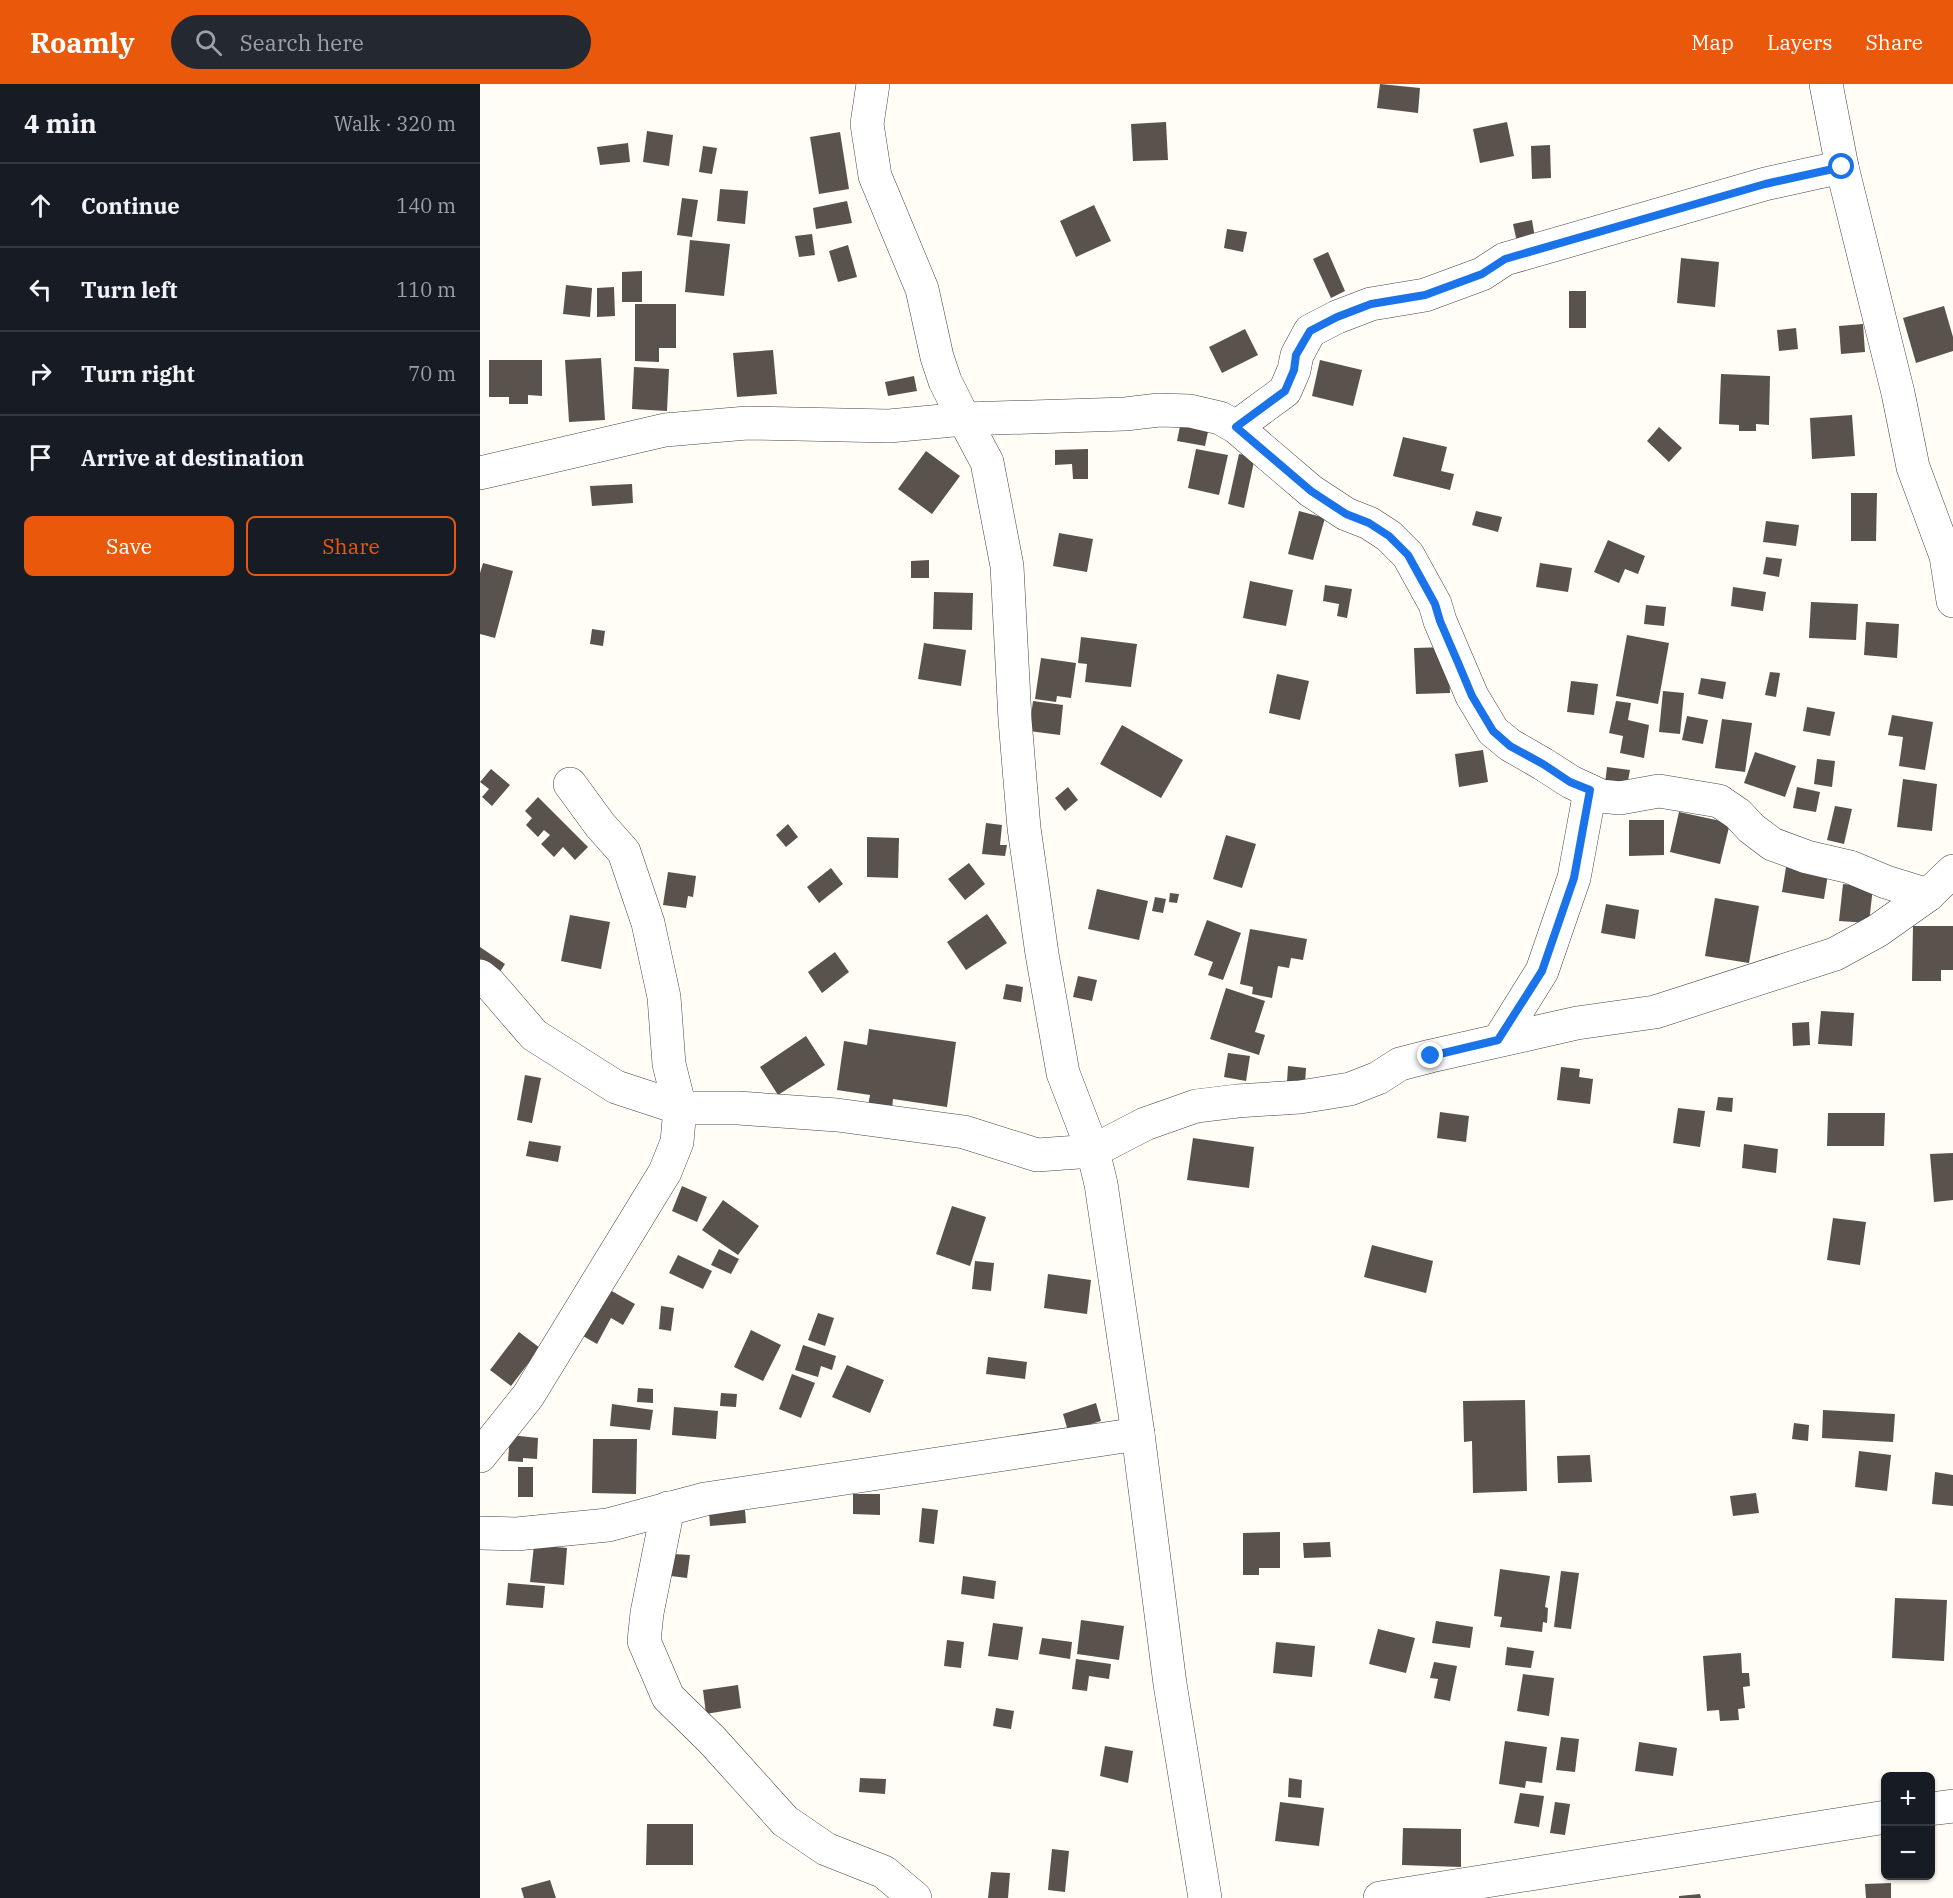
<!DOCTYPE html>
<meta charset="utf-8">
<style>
:root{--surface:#171b24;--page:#242831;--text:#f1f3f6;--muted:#9ea1a6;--line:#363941;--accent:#ea580c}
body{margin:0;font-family:"IBM Plex Serif",serif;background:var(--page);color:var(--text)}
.controls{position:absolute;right:18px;bottom:18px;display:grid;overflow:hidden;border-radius:9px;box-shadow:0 2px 4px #0004}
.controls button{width:54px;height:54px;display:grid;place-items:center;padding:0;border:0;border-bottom:2px solid var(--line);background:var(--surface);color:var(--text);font:30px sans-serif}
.stop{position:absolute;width:18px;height:18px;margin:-14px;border:4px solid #1a73e8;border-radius:50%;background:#fff}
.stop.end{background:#1a73e8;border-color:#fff;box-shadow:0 2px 6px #0008}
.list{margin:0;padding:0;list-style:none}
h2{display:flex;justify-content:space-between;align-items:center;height:78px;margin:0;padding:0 24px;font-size:26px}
h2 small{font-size:20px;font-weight:400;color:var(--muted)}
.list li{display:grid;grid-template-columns:39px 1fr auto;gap:18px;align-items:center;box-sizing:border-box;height:84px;padding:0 24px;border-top:2px solid var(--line)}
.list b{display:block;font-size:22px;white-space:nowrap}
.list em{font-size:20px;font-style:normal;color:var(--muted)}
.actions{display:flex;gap:12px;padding:18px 24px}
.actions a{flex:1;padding:14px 0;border:2px solid var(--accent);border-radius:9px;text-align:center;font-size:21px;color:var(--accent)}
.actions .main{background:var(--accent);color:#fff}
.icon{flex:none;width:33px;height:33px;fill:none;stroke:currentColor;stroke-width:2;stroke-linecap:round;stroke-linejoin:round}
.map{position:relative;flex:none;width:1473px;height:1814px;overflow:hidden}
header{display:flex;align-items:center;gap:36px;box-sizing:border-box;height:84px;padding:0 30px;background:var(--accent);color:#fff}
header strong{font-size:28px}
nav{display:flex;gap:33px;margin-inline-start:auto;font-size:21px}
.search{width:420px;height:54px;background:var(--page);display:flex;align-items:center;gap:15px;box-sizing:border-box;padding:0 21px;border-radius:33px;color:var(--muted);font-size:22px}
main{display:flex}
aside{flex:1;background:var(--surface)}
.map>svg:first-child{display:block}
.building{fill:#5a524d}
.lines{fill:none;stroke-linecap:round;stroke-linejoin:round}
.minor-casing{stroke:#444;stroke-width:34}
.minor{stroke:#fff;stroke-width:33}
.route{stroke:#1a73e8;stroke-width:8}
</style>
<header>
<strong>Roamly</strong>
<div class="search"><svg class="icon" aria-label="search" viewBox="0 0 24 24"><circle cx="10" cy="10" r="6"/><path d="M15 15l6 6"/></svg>Search here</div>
<nav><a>Map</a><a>Layers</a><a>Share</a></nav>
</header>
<main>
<aside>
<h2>4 min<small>Walk · 320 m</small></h2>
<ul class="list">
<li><svg class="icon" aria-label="ahead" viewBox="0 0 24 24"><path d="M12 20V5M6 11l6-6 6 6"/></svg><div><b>Continue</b></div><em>140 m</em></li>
<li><svg class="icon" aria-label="left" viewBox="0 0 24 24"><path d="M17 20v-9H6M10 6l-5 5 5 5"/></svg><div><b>Turn left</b></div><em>110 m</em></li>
<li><svg class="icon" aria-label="right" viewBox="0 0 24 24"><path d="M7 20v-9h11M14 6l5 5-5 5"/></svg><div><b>Turn right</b></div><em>70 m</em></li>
<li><svg class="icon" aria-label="arrive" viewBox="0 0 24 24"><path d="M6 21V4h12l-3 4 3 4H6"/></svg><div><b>Arrive at destination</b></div></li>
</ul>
<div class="actions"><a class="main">Save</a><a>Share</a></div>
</aside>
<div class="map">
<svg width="1473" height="1814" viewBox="0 0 1473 1814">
<rect width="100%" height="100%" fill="#fffdf5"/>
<!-- building -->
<g class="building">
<polygon points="900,0 940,4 938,29 897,24"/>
<polygon points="686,38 688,76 653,77 651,40"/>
<polygon points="1027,38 1034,72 1000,79 993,45"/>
<polygon points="167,47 193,51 189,82 163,78"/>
<polygon points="360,48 369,105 339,110 330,53"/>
<polygon points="148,59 150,78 120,81 117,63"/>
<polygon points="1070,61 1071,94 1052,95 1051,62"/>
<polygon points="223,62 237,64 232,90 219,88"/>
<polygon points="240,105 268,107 265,140 237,137"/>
<polygon points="202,114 218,116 212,153 197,151"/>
<polygon points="367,117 372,139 336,145 333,124"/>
<polygon points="614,121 631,157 596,173 580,137"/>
<polygon points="1052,136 1055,154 1037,158 1033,140"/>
<polygon points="747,145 767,148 763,168 744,164"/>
<polygon points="332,150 335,171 319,173 315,152"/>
<polygon points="210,156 250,160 244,212 205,208"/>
<polygon points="368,161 377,193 358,198 349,167"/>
<polygon points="848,168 865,207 851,214 833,175"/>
<polygon points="1201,174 1239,178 1235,223 1197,219"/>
<polygon points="162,187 162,218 142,218 142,188"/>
<polygon points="86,201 112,204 110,233 83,230"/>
<polygon points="134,203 135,232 117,233 117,204"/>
<rect x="1089" y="207" width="17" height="37"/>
<polygon points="155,220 196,220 196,264 179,264 179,278 155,277"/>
<polygon points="1464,222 1473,253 1473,267 1436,279 1423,234"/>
<polygon points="1383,240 1385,268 1361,270 1359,242"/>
<polygon points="1316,244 1318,265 1299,267 1297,246"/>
<polygon points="765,245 778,271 742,289 729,263"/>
<polygon points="293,266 297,310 257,313 253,269"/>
<polygon points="121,274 125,336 89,338 85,276"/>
<polygon points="9,276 62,276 62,312 48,311 48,320 29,320 29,313 9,313"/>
<polygon points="840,276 882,286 873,322 832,312"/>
<polygon points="154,283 189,285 187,327 152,325"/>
<polygon points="1241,290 1290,292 1289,341 1276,340 1276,347 1259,347 1259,341 1239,340"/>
<polygon points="434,292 437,307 408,312 405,298"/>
<polygon points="1372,331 1375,372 1332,375 1330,334"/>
<polygon points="701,337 729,343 725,362 697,357"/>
<polygon points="1179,343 1202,364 1189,378 1167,357"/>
<polygon points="923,353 967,363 961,387 974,390 970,406 913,392"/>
<polygon points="608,365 608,395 593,395 592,380 575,381 575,366"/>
<polygon points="716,365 748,371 739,411 708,404"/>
<polygon points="446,367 480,392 452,430 418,405"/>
<polygon points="759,370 775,373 764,424 748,420"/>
<polygon points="152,400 153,419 112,422 110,402"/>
<polygon points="1371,409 1397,409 1396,457 1371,457"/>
<polygon points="819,427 845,434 833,476 808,470"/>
<polygon points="996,427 1022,433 1018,448 992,441"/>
<polygon points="1286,437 1319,441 1316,462 1283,458"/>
<polygon points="579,449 613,455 607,488 573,482"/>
<polygon points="1128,456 1165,472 1158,490 1145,485 1139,499 1114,488"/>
<polygon points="1286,473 1302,475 1299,493 1283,490"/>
<polygon points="449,476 449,494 431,494 431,477"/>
<polygon points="3,479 33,487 15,554 0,550 0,489"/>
<polygon points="1060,479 1092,484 1088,508 1056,503"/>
<polygon points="770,497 813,506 806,542 763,534"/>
<polygon points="845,501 872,505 867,534 857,532 859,520 843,517"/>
<polygon points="1253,503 1286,508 1283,527 1251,522"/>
<polygon points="454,508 493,509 492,546 453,545"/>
<polygon points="1331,518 1378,520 1376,556 1329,554"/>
<polygon points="1166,521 1186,523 1184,542 1164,540"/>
<polygon points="1386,538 1419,540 1417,574 1384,571"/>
<polygon points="112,545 125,547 123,562 110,560"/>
<polygon points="1147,551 1189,559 1178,620 1136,612"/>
<polygon points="601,553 657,560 651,603 605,598 607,580 598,579"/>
<polygon points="444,559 486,566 481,602 438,595"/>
<polygon points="968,563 970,609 936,610 934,564"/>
<polygon points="561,574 596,579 591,614 577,612 576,618 555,615"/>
<polygon points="1290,588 1300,589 1296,613 1285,611"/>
<polygon points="797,590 829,597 820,636 789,629"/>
<polygon points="1221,594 1246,598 1243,615 1218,610"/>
<polygon points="1091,597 1118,600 1114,631 1087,628"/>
<polygon points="1183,607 1204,609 1200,650 1179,648"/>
<polygon points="553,617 583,621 580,651 549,647"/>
<polygon points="1136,617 1151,619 1148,636 1169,641 1164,674 1140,669 1143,652 1129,649"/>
<polygon points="1327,623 1355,628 1350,652 1323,647"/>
<polygon points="1412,631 1453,638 1445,686 1419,682 1423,653 1408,651"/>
<polygon points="1207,632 1228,636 1223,660 1202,656"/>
<polygon points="1242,635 1272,639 1265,688 1235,684"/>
<polygon points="642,641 703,676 681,714 620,680"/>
<polygon points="1003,666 1008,698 979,703 975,670"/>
<polygon points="1275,668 1316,682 1305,713 1264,699"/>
<polygon points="1337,675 1355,677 1352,703 1334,700"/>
<polygon points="1127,683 1150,686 1147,702 1125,700"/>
<polygon points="11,685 30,701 12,722 2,713 9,705 0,698"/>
<polygon points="1423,695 1457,700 1452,747 1417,743"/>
<polygon points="588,703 598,716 585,727 575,714"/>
<polygon points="1317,703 1340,708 1336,728 1313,724"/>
<polygon points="58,713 108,763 95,776 83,763 74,773 61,760 70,751 64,746 58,753 46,741 52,734 45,727"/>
<polygon points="1355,722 1372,725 1364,760 1347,756"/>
<polygon points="1199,728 1250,739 1240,780 1190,768"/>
<polygon points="1149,736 1184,736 1184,771 1149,772"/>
<polygon points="506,739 522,741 520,761 527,761 525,772 502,770"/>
<polygon points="308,740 318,753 306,763 296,751"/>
<polygon points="746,751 776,760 762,804 733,795"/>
<polygon points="387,753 419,754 418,794 387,793"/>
<polygon points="1307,777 1349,784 1344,815 1302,808"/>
<polygon points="489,779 505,800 485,816 468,795"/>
<polygon points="351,784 363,800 339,819 327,803"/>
<polygon points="188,788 216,792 213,813 208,812 206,824 183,821"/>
<polygon points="1363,800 1393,803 1389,839 1359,837"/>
<polygon points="617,805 668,817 659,856 608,845"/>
<polygon points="690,809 699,810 697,819 689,818"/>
<polygon points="675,813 686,815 683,829 672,827"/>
<polygon points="1235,814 1279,822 1269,879 1225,872"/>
<polygon points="1126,820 1159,826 1155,855 1121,849"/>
<polygon points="507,830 527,859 486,886 467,858"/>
<polygon points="90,831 130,838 121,885 81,877"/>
<polygon points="727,836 761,849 743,896 728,891 733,878 714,871"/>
<polygon points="1433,842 1473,842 1473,886 1461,886 1461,897 1432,897"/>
<polygon points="770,845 827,855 823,876 811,874 809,884 798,882 792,914 772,910 773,903 760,900"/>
<polygon points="0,863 25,880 18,891 0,878"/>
<polygon points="355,868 369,888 342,909 328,888"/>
<polygon points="598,892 617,896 612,917 593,913"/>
<polygon points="526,900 543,903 541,918 523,915"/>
<polygon points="746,904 785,917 775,948 785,951 779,971 730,955"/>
<polygon points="1341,927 1374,929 1372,962 1338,960"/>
<polygon points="1329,938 1330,961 1313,962 1312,939"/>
<polygon points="389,945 476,958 467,1023 413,1015 412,1025 388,1022 390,1011 357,1006 364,957 387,961"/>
<polygon points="326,952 345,981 298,1011 280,983"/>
<polygon points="748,969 770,972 766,997 744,993"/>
<polygon points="808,982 826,984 825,1000 807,998"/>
<polygon points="1081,983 1100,985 1099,993 1113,995 1110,1020 1077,1016"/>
<polygon points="45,991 61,994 52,1039 37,1036"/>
<polygon points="1238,1013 1253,1014 1252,1028 1236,1026"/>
<polygon points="1198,1024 1225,1027 1220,1063 1193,1059"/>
<polygon points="960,1028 989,1032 986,1058 957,1054"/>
<polygon points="1348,1029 1405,1029 1404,1062 1347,1062"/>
<polygon points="713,1054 774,1063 769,1104 707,1096"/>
<polygon points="49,1057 81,1062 78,1078 46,1072"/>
<polygon points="1264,1060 1298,1065 1296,1089 1262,1084"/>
<polygon points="1473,1069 1473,1116 1454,1118 1450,1070"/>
<polygon points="202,1102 227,1113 217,1138 192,1127"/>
<polygon points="243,1116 279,1142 258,1171 222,1146"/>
<polygon points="472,1122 506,1133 490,1182 456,1170"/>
<polygon points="1353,1134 1386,1138 1380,1181 1347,1176"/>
<polygon points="892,1161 953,1177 946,1209 884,1193"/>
<polygon points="239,1165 259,1175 251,1190 231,1181"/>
<polygon points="198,1171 232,1187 223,1205 189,1189"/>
<polygon points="495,1177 514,1179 511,1207 492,1205"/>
<polygon points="568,1190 611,1196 607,1230 564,1224"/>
<polygon points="128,1205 155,1220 143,1241 131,1234 117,1260 103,1252"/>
<polygon points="181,1222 194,1224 191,1247 179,1245"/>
<polygon points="338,1229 354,1234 345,1262 328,1256"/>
<polygon points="271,1246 301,1261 283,1297 254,1283"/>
<polygon points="39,1248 60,1264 31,1302 10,1286"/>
<polygon points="323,1261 356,1272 352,1286 341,1282 338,1293 315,1286"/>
<polygon points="508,1273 547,1278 545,1295 506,1290"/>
<polygon points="367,1281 404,1296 390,1329 352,1313"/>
<polygon points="312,1290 335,1299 321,1334 299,1325"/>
<polygon points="158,1304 173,1305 173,1319 157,1318"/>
<polygon points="241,1309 257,1310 256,1323 240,1322"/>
<polygon points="1045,1316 1047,1407 993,1409 992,1357 984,1358 983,1317"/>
<polygon points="616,1319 621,1337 588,1347 583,1330"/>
<polygon points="132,1320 173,1326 170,1346 130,1342"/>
<polygon points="194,1323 238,1327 236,1355 192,1351"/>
<polygon points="1343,1326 1415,1330 1413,1358 1342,1354"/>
<polygon points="1314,1339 1329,1341 1328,1357 1312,1355"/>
<polygon points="30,1351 58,1354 57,1375 43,1374 43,1378 28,1377"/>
<polygon points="113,1355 157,1355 156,1410 112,1409"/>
<polygon points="1379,1367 1411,1371 1407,1407 1375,1403"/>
<polygon points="1110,1371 1112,1398 1078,1399 1077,1372"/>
<rect x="38" y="1383" width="15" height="30"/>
<polygon points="1455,1388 1473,1391 1473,1422 1452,1420"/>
<polygon points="1276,1409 1279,1429 1253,1432 1250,1412"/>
<polygon points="373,1410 400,1410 400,1431 373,1430"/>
<polygon points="442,1424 458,1426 454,1460 439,1458"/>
<polygon points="265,1426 266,1439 230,1442 229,1428"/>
<polygon points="800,1448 800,1484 779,1484 779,1491 763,1491 763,1449"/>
<polygon points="850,1458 851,1473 824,1474 823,1459"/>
<polygon points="54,1461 87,1464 84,1501 50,1498"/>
<polygon points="194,1470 210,1471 207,1494 191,1492"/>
<polygon points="1020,1485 1070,1492 1065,1523 1068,1524 1067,1539 1063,1538 1062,1548 1020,1543 1022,1533 1014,1532"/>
<polygon points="1081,1487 1099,1489 1091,1545 1074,1543"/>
<polygon points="483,1492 516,1497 514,1515 481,1510"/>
<polygon points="28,1499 65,1502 63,1524 26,1521"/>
<polygon points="1415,1514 1467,1516 1464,1577 1412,1574"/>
<polygon points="601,1536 644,1542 639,1576 597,1570"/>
<polygon points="956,1537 993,1543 990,1564 952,1559"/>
<polygon points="513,1539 543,1543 538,1576 508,1572"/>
<polygon points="898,1545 935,1554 926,1589 889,1580"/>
<polygon points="562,1554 592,1558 590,1575 559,1570"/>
<polygon points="467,1556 484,1558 481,1584 464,1582"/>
<polygon points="796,1558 835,1562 832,1593 793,1589"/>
<polygon points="1027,1563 1054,1567 1051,1584 1025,1581"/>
<polygon points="1261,1569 1262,1589 1269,1589 1270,1602 1263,1603 1265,1624 1258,1625 1259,1636 1240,1637 1239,1626 1227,1627 1223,1572"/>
<polygon points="596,1575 631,1580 629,1595 609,1592 607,1607 592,1605"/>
<polygon points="954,1578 977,1582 970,1617 954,1614 958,1595 950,1594"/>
<polygon points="1043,1590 1074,1594 1069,1632 1037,1627"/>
<polygon points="258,1601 261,1624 226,1630 223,1606"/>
<polygon points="516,1624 534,1627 531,1645 513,1642"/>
<polygon points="1081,1653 1099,1655 1095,1688 1076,1686"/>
<polygon points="1025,1657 1067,1663 1062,1699 1046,1697 1045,1704 1019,1700"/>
<polygon points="1159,1658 1197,1664 1193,1692 1155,1687"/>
<polygon points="625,1662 653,1667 648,1699 620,1692"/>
<polygon points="380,1694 406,1695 405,1710 379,1708"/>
<polygon points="809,1694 822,1696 821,1714 808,1713"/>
<polygon points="1040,1709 1064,1712 1059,1743 1034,1739"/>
<polygon points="800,1718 844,1724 839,1762 795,1757"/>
<polygon points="1075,1718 1090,1720 1085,1751 1070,1749"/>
<polygon points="167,1740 213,1740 213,1781 166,1781"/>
<polygon points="923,1744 981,1745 981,1783 922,1781"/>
<polygon points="572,1765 589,1767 585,1808 568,1806"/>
<polygon points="511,1788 530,1789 528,1814 508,1814"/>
<polygon points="70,1796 76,1814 44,1814 41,1804"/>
<polygon points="1411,1799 1411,1814 1386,1814 1385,1800"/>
<polygon points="1220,1810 1221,1814 1199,1814 1199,1812"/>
</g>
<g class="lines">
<defs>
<g id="minor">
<polyline points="393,0 387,40 395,92 442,205 457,273 465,297 484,335 507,378 527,482 535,636 544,744 562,870 583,989 613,1067 621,1100 658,1350 690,1600 725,1814"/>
<polyline points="1346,0 1362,83 1418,309 1433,383 1466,472 1473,517"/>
<polyline points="756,343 805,307 814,286 817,271 830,247 857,233 891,220 945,211 1002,190 1025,175 1285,100 1362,83"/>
<polyline points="0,389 185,346 267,339 409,342 484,335 645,330 679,326 710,327 740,334 756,343 831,407 866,430 889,439 909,452 928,471 955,520 960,537 992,612 1013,647 1030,661 1063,680 1091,698 1121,712 1140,714 1179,707 1239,717 1258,730 1271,744 1292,760 1327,773 1370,783 1406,798 1448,811"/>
<polyline points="0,892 10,900 54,951 136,1003 200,1024 258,1024 357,1031 484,1048 557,1071 613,1067 665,1040 716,1022 757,1017 820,1013 870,1005 898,994 920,980 951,972 1097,939 1175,928 1355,870 1397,847 1448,811 1473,787"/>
<polyline points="1019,956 1062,887 1094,794 1110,707"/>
<polyline points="0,1372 48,1312 185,1088 197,1058 200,1024 189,980 184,913 168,839 144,768 120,741 90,700"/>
<polyline points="188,1424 167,1529 164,1557 188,1613 232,1656 305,1737 346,1765 404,1788 435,1814"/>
<polyline points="0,1449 36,1450 128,1441 225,1415 658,1350"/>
<polyline points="1450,1725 1473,1722"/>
<polyline points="900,1814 1406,1733"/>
</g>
</defs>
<!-- minor casing -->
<use href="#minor" class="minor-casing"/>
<!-- minor -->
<use href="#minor" class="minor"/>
</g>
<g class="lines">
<!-- route -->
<polyline class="route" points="951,972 1018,956 1062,887 1094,794 1110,706 1090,698 1063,680 1030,662 1013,647 992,612 979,581 960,537 955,520 928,471 909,452 889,439 866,430 831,407 756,343 805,307 814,286 816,271 830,247 857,233 891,220 945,211 1002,190 1025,175 1285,100 1362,83"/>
</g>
</svg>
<div class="controls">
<button>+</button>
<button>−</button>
</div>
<div class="stop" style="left:1362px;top:83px"></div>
<div class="stop end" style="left:951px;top:972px"></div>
</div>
</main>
